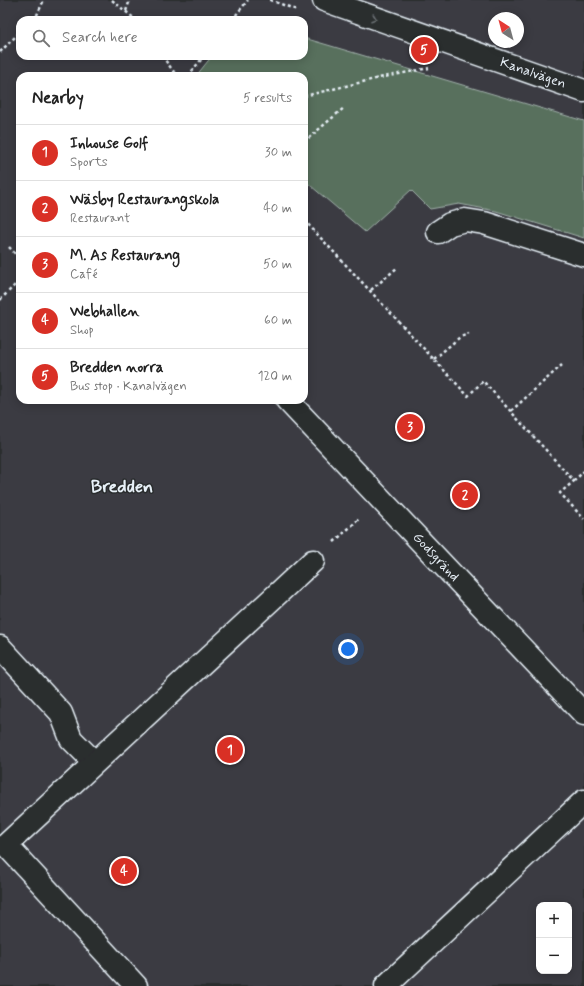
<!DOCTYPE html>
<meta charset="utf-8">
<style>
:root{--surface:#fff;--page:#f6f6f6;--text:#222;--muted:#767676;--line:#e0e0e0;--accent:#d93025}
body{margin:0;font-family:Mynerve,sans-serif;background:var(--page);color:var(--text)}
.controls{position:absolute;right:12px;bottom:12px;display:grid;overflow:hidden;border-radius:8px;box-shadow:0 2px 10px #0003}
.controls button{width:36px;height:36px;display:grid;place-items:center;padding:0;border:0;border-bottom:1px solid var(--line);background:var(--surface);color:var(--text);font:20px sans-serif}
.compass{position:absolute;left:488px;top:12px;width:36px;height:36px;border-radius:50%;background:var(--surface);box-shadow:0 2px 10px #0003;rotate:324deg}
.you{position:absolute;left:348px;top:649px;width:14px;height:14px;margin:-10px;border:3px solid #fff;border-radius:50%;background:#1a73e8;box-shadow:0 0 0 6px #1a73e833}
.badge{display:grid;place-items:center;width:26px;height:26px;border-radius:50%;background:var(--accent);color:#fff;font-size:13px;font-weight:700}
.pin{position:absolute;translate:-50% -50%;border:2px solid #fff;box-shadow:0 1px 4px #0006}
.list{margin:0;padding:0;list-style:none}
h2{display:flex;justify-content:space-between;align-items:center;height:52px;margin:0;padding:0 16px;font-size:17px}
h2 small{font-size:13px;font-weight:400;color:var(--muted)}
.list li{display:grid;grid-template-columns:26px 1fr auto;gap:12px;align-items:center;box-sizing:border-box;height:56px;padding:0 16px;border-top:1px solid var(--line)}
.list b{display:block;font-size:15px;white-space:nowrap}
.list p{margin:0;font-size:13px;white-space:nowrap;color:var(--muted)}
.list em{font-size:13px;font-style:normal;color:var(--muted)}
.icon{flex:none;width:22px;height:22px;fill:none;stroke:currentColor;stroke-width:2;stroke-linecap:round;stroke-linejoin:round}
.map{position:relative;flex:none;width:584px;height:986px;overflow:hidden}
.search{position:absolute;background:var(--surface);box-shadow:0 2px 10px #0003;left:16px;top:16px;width:292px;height:44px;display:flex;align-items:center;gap:10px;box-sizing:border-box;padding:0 14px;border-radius:12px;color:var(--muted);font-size:15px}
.panel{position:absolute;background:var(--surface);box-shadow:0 2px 10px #0003;left:16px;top:72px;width:292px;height:332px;border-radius:12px}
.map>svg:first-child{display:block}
.built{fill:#3a3b42;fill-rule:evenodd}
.green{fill:#59705d;stroke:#a0b0aa}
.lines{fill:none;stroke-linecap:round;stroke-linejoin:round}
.minor-casing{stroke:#e8f1f8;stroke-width:25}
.path{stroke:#e8f1f8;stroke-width:2.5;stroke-dasharray:3 3;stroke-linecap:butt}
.minor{stroke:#2a2d2e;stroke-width:22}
.oneway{stroke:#6c7275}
.labels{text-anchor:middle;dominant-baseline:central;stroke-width:3;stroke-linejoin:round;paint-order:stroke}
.street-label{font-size:14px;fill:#e8f1f8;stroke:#2a2d2e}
.district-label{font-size:18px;font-weight:bold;fill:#e8f1f8;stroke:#2a2d2e}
</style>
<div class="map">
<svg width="584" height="986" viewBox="0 0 584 986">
<rect width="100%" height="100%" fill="#2a2d2e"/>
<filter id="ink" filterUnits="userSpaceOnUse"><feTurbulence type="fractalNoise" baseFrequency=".025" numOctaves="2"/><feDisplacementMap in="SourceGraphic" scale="8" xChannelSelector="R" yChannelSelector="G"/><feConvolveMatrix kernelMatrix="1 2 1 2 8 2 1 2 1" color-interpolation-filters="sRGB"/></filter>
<g filter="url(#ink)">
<!-- built -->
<path class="built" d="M0,0H584V986H0ZM494,18H518V42H494ZM20,20H304V56H20ZM20,76H304V400H20ZM539,905H569V971H539Z"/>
<!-- green -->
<polygon class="green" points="304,38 584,121 584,238 496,211 459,204 430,209 411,190 365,232 304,180 304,76 196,76 212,56 304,56"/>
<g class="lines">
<defs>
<g id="minor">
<polyline points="324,0 584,91"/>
<polyline points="438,232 450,224 465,220 484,223 584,255"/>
<polyline points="287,400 584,714"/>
<polyline points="0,647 61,713 71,739 94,762"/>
<polyline points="136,986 6,845 313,561"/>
<polyline points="386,986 584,801"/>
</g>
</defs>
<!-- minor casing -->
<use href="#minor" class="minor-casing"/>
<!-- path -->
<g class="path">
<polyline points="112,0 136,20"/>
<polyline points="270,0 297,10"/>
<polyline points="126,11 130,0"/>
<polyline points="33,20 36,17 44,0"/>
<polyline points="232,20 248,0"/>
<polyline points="0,52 20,32"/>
<polyline points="162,56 177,76"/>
<polyline points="188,76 204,56"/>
<polyline points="304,96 379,78 429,68"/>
<polyline points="304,142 345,107"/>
<polyline points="304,220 468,396 483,381 574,481 560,493 584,519"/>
<polyline points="9,247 20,259"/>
<polyline points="371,290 398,267"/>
<polyline points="0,300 20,280"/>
<polyline points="434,359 460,337 469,334"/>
<polyline points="511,411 562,365"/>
<polyline points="574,481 584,471"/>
<polyline points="334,542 360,518"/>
</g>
<!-- minor -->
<use href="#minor" class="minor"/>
</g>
<!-- one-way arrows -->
<defs><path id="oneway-chevron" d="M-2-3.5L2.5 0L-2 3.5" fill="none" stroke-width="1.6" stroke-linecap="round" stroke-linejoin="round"/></defs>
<use class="oneway" href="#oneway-chevron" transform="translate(374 18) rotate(19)"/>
</g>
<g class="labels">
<!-- street labels -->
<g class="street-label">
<text transform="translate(533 73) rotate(19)">Kanalvägen</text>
<text transform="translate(436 557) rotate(47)">Godsgränd</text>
</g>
<!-- district labels -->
<g class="district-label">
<text x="122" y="487">Bredden</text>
</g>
</g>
</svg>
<div class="controls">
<button>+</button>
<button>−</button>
</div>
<svg class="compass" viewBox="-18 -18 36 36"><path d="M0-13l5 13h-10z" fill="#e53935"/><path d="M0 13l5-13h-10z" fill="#767676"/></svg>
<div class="you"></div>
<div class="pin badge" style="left:230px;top:750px">1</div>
<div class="pin badge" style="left:465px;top:495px">2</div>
<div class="pin badge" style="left:410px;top:427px">3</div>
<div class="pin badge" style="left:124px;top:871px">4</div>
<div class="pin badge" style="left:424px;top:50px">5</div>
<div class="search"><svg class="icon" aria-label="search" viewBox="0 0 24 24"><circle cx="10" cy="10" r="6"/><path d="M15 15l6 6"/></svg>Search here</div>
<section class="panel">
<h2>Nearby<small>5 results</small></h2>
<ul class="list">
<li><span class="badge">1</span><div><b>Inhouse Golf</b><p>Sports</p></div><em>30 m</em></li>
<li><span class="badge">2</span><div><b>Wäsby Restaurangskola</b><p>Restaurant</p></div><em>40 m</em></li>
<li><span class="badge">3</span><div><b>M. As Restaurang</b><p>Café</p></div><em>50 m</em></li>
<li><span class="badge">4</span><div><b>Webhallen</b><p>Shop</p></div><em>60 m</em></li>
<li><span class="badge">5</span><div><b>Bredden norra</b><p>Bus stop · Kanalvägen</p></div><em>120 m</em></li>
</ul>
</section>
</div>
